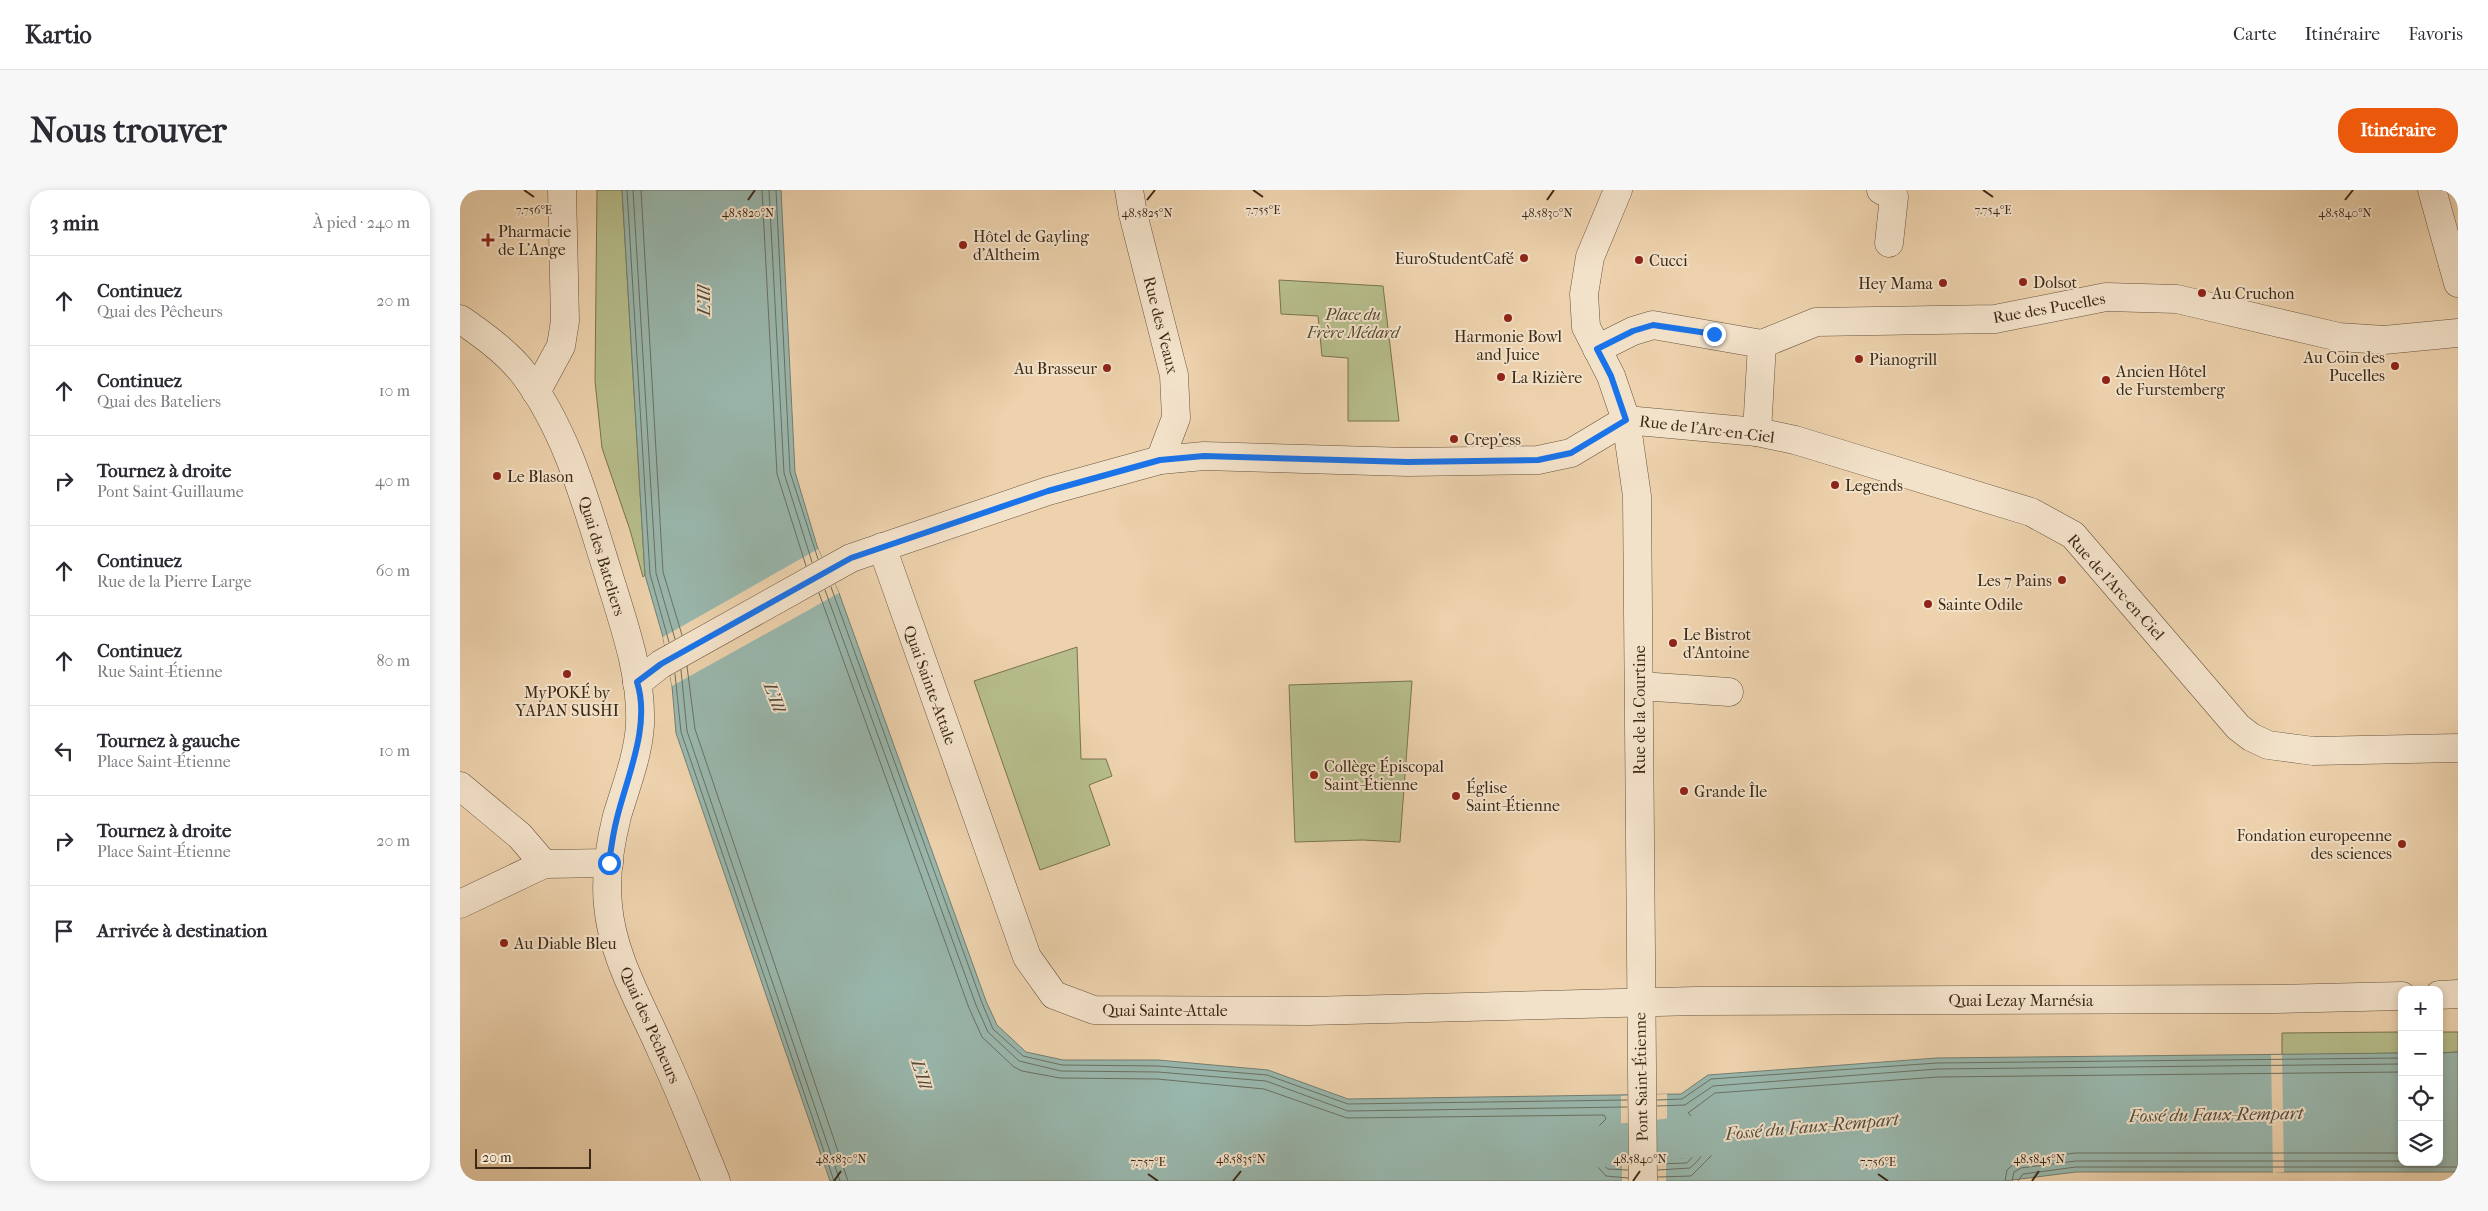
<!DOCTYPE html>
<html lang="fr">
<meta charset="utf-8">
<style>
:root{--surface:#fff;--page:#f7f7f7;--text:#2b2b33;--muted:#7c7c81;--line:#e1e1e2;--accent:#ea580c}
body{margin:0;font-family:"IM FELL French Canon",serif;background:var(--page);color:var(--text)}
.controls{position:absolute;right:15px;bottom:15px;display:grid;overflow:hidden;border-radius:10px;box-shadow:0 2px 8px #0003}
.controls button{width:45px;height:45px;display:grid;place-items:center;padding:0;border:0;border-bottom:1px solid var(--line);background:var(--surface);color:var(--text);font:25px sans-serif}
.scale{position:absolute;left:15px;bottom:12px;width:116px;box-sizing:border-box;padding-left:5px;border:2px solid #3c2916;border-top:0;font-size:14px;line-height:18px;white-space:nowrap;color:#3c2916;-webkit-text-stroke:4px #f3e2ca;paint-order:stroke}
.stop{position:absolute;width:15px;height:15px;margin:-11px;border:4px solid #1a73e8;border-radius:50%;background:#fff}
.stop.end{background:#1a73e8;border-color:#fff;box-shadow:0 1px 5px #0008}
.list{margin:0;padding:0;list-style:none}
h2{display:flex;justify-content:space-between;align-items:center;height:65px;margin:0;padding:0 20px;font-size:21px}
h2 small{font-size:16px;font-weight:400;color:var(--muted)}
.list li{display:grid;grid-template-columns:32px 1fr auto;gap:15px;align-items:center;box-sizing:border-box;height:90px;padding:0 20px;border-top:1px solid var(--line)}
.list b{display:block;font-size:19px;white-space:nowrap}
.list p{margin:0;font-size:16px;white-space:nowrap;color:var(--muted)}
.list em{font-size:16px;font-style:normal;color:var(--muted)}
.icon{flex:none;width:28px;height:28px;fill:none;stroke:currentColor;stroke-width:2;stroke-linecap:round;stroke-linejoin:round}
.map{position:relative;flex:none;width:1998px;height:991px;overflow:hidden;border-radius:20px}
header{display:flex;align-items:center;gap:30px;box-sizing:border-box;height:70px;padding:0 25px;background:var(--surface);border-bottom:1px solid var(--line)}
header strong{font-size:24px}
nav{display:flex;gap:28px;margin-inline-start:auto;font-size:18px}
.intro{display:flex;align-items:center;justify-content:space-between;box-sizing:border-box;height:120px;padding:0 30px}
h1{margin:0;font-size:35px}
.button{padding:12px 22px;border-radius:20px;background:var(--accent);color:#fff;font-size:18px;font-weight:700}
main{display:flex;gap:30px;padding:0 30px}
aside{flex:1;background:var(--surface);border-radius:20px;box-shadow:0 2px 8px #0003}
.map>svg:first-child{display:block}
.green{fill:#b6bd8b;stroke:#797350}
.water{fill:#99b7ad;stroke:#747e71;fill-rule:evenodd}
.pier{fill:#edd2ad}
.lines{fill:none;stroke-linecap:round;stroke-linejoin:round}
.shore{stroke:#6a7062;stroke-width:1}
.canal{stroke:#99b7ad;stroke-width:41}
.minor-casing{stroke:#68533c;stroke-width:29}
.minor{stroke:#f3e2ca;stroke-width:28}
.route{stroke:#1a73e8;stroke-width:6}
.ticks{fill:none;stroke:#3c2916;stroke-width:2}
.poi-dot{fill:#8f2418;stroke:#f3e2ca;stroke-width:2}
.labels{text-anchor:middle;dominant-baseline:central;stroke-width:4;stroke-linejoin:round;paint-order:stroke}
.poi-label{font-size:16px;fill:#3c2916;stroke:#f3e2ca;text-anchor:start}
.street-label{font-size:16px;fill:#3c2916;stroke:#f3e2ca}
.park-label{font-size:16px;font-style:italic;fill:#54472d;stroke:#f3e2ca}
.water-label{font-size:18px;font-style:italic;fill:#534c3c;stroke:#f3e2ca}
.ticks-label{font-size:12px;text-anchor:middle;fill:#3c2916;stroke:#f3e2ca;stroke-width:4;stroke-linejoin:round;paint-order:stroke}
</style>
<header>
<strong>Kartio</strong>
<nav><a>Carte</a><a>Itinéraire</a><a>Favoris</a></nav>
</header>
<div class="intro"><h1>Nous trouver</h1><a class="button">Itinéraire</a></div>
<main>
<aside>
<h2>3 min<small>À pied · 240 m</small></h2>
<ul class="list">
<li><svg class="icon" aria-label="ahead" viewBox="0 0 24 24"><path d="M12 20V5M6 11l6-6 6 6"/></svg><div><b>Continuez</b><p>Quai des Pêcheurs</p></div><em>20 m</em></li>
<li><svg class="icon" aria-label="ahead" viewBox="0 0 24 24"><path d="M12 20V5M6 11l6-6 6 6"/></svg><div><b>Continuez</b><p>Quai des Bateliers</p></div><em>10 m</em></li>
<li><svg class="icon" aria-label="right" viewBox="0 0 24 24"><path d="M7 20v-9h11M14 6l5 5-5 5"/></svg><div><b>Tournez à droite</b><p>Pont Saint-Guillaume</p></div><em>40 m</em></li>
<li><svg class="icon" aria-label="ahead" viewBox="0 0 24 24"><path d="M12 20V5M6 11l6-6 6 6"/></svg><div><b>Continuez</b><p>Rue de la Pierre Large</p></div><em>60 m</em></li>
<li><svg class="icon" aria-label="ahead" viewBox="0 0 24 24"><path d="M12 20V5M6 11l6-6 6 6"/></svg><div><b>Continuez</b><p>Rue Saint-Étienne</p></div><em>80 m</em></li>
<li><svg class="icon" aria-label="left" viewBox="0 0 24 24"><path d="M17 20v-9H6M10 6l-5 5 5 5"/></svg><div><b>Tournez à gauche</b><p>Place Saint-Étienne</p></div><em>10 m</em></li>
<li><svg class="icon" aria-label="right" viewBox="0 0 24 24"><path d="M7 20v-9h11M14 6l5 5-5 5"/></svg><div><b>Tournez à droite</b><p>Place Saint-Étienne</p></div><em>20 m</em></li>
<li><svg class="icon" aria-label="arrive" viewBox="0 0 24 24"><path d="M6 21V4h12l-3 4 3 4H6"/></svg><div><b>Arrivée à destination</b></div></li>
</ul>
</aside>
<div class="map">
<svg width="1998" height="991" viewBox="0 0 1998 991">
<rect width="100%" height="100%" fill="#edd2ad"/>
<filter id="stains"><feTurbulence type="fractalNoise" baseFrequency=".004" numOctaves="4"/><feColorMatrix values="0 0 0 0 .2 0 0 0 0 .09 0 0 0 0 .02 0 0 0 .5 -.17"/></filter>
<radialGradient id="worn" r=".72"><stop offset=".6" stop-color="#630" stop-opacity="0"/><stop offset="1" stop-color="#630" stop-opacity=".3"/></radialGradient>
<!-- green -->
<g class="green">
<polygon points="137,0 162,0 185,385 183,387 170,340 142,258 135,191"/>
<polygon points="819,90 923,96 939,231 888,231 888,168 862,166 858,126 821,124"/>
<polygon points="617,457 621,569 646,569 652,586 629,595 650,655 580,680 514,491"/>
<polygon points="952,491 940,652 903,650 835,652 829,495"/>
<polygon points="1942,842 1942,863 1822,865 1822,843"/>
<polygon points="1979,842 1998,842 1998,862 1979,863"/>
</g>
<!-- water -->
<path class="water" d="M162,0H321L335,282L358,359L379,403L526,811L537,835L566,862L603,870H698L808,880L888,909L1221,904L1248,885L1477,868L1942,863V972H1979V863L1998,862V982H1616L1544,991H370L216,543L212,496L203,447L185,385ZM1224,943L1235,953L1234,958L1224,968L1154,969L1146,960V954L1155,945Z"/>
<!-- pier -->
<g class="pier">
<polygon points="358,359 379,403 212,496 203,447"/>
<polygon points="1811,865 1822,865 1824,982 1813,983"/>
<polygon points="1207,904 1207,946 1161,948 1161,906"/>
<polygon points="1206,966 1206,991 1162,991 1162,967"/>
</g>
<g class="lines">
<!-- shore -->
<g class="shore">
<polyline points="167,0 190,384 209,452"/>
<polyline points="173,0 196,383 215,449"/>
<polyline points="181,0 203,382 222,445"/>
<polyline points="302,0 317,284 346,376"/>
<polyline points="309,0 324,283 352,372"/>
<polyline points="316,0 330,282 358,369"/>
<polyline points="371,397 522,813 533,839 563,866 602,875 698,876 807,885 888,914 1167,910"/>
<polyline points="365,400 516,815 528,842 559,871 601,881 698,882 806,891 888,921 1167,917"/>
<polyline points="359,403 509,818 522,847 554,877 562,881 600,888 697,889 804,899 887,928 1144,925 1146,929 1128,947 1128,966 1146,986 1168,988"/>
<polyline points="227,476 235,539 388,991"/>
<polyline points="221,480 227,541 380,991"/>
<polyline points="215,484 221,542 374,991"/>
<polyline points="1197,910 1222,909 1251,889 1477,873 1942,868"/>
<polyline points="1197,916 1225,915 1253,896 1477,879 1942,874"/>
<path d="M1197,933H1229C1251,948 1250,961 1230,978L1198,980"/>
<path d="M1167,934C1137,935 1121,956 1148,979L1168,980"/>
<polyline points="1198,939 1226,938 1240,953 1238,961 1227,973 1198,974"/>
<polyline points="1168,940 1153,941 1142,951 1140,960 1152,974 1168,974"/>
<polyline points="1198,987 1231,986 1251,966 1253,955 1251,945 1228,923 1255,903 1478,887 1942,882"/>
<polyline points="1545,991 1547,980 1557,971 1615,963 1942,963"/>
<polyline points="1552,991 1554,982 1561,978 1616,971 1942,971"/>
<polyline points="1558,991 1563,984 1616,977 1998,977"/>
</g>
<!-- canal -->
<polyline class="canal" points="1088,962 1285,941"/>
<defs>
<g id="minor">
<polyline points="669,0 673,24 714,185 716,228 700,270"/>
<polyline points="1158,0 1130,67 1124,104 1126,137 1151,186 1166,230 1177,306 1183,991"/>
<polyline points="1421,0 1434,7 1429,53"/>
<polyline points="1972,0 1998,93"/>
<path d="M0,129C23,145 47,162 64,184C108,243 126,314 148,383C163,432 182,483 180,535C178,566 166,596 157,626C150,654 145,686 148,715C152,766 181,814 201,860C221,903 238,947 256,991"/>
<polyline points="1137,159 1173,141 1193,135 1302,154 1356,132 1535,129 1646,107 1717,109 1879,147 1924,150 1998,143"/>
<polyline points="76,202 101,156 105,131 102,0"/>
<polyline points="1166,230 1297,242 1335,250 1571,322 1613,345 1778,537 1791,547 1808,555 1853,561 1998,558"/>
<polyline points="1297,242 1302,154"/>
<polyline points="422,357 567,767 594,805 634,820 848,821 1236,811 1815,809 1942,806"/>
<polyline points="177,493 201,474 391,368 588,301 700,270 744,266 948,272 1078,270 1111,263 1166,230"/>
<polyline points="1180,496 1269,502"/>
<polyline points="0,596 60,646 84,674"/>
<polyline points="0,714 84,674 149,673"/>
<polyline points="1979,805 1998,804"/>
</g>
</defs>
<!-- minor casing -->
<use href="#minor" class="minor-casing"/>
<!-- minor -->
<use href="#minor" class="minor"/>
</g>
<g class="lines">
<!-- route -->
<path class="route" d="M149,673C151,658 153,643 157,628C167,587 191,535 177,492L201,474L391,368L588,301L700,270L744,266L948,272L1078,270L1111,263L1166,230L1151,186L1137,159L1173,141L1193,135L1254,144"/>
</g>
<!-- ticks -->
<path class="ticks" d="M64,0L74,7M793,0L803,7M1523,0L1533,7M288,10L295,0M687,10L695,0M1087,10L1094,0M1885,10L1893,0M688,984L698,991M1418,984L1428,991M374,991L381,981M773,991L781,981M1173,991L1180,981M1572,991L1579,981"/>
<!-- markers -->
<g class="poi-dot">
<path d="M25.5 42.5h5v5h5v5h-5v5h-5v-5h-5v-5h5z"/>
<circle cx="503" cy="55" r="5"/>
<circle cx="1064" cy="68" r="5"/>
<circle cx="1179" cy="70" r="5"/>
<circle cx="1563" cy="92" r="5"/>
<circle cx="1483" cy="93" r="5"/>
<circle cx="1742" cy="103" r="5"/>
<circle cx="1048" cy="128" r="5"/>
<circle cx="1399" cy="169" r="5"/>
<circle cx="1935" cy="176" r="5"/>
<circle cx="647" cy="178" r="5"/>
<circle cx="1041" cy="187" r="5"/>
<circle cx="1646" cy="190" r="5"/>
<circle cx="994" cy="249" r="5"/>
<circle cx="37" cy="286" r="5"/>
<circle cx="1375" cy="295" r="5"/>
<circle cx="1602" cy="390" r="5"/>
<circle cx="1468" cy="414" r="5"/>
<circle cx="1213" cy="453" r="5"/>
<circle cx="107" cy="484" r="5"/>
<circle cx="854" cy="585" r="5"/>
<circle cx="1224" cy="601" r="5"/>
<circle cx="996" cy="606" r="5"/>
<circle cx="1942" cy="654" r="5"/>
<circle cx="44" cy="753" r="5"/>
</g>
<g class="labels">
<!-- poi labels -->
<g class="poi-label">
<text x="38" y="41">Pharmacie<tspan x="38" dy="18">de L'Ange</tspan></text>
<text x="513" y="46">Hôtel de Gayling<tspan x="513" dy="18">d'Altheim</tspan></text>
<text x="1054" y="68" text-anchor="end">EuroStudentCafé</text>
<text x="1189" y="70">Cucci</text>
<text x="1573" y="92">Dolsot</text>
<text x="1473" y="93" text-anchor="end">Hey Mama</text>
<text x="1752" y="103">Au Cruchon</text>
<text x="1048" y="146" text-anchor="middle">Harmonie Bowl<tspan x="1048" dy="18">and Juice</tspan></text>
<text x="1925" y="167" text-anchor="end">Au Coin des<tspan x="1925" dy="18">Pucelles</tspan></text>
<text x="1409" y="169">Pianogrill</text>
<text x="637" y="178" text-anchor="end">Au Brasseur</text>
<text x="1656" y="181">Ancien Hôtel<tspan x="1656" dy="18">de Furstemberg</tspan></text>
<text x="1051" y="187">La Rizière</text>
<text x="1004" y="249">Crep'ess</text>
<text x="47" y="286">Le Blason</text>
<text x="1385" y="295">Legends</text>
<text x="1592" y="390" text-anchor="end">Les 7 Pains</text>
<text x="1478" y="414">Sainte Odile</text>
<text x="1223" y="444">Le Bistrot<tspan x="1223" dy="18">d'Antoine</tspan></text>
<text x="107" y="502" text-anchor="middle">MyPOKÉ by<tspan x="107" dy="18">YAPAN SUSHI</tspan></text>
<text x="864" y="576">Collège Épiscopal<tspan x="864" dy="18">Saint-Étienne</tspan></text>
<text x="1006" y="597">Église<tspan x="1006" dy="18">Saint-Étienne</tspan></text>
<text x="1234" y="601">Grande Île</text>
<text x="1932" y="645" text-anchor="end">Fondation europeenne<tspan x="1932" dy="18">des sciences</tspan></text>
<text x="54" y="753">Au Diable Bleu</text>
</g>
<!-- street labels -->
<g class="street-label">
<text transform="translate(1589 118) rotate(-10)">Rue des Pucelles</text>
<text transform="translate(701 135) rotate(76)">Rue des Veaux</text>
<text transform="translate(1247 239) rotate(7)">Rue de l'Arc-en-Ciel</text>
<text transform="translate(142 366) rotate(73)">Quai des Bateliers</text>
<text transform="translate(1656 397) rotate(48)">Rue de l'Arc-en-Ciel</text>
<text transform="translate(470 495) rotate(70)">Quai Sainte-Attale</text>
<text transform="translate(1179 520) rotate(-90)">Rue de la Courtine</text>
<text x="1561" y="810">Quai Lezay Marnésia</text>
<text x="705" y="820">Quai Sainte-Attale</text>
<text transform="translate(190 835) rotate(66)">Quai des Pêcheurs</text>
<text transform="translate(1181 887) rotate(-91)">Pont Saint-Étienne</text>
</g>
<!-- park labels -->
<g class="park-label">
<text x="893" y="124">Place du<tspan x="893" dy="18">Frère Médard</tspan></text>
</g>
<!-- water labels -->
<g class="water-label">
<text transform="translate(244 111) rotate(-90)">L'Ill</text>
<text transform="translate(314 507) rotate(69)">L'Ill</text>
<text transform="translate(461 884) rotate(72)">L'Ill</text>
<text transform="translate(1756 925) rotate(-1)">Fossé du Faux-Rempart</text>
<text transform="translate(1352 937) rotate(-5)">Fossé du Faux-Rempart</text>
</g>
</g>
<g class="ticks-label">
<text x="74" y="24">7.756°E</text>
<text x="803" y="24">7.755°E</text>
<text x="1533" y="24">7.754°E</text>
<text x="687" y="27">48.5825°N</text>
<text x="1087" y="27">48.5830°N</text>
<text x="288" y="27">48.5820°N</text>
<text x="1885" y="27">48.5840°N</text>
<text x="381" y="973">48.5830°N</text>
<text x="781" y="973">48.5835°N</text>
<text x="1180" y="973">48.5840°N</text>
<text x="1579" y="973">48.5845°N</text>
<text x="688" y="976">7.757°E</text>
<text x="1418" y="976">7.756°E</text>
</g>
<rect width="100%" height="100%" filter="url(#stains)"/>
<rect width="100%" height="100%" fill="url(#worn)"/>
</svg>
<div class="controls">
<button>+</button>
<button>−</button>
<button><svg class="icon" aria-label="locate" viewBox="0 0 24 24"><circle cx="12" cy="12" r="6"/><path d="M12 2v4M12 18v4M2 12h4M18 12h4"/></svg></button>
<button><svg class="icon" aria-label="layers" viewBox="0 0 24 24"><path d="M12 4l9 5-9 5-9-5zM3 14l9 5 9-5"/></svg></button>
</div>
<div class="scale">20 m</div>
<div class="stop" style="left:149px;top:673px"></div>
<div class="stop end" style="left:1254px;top:144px"></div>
</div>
</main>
